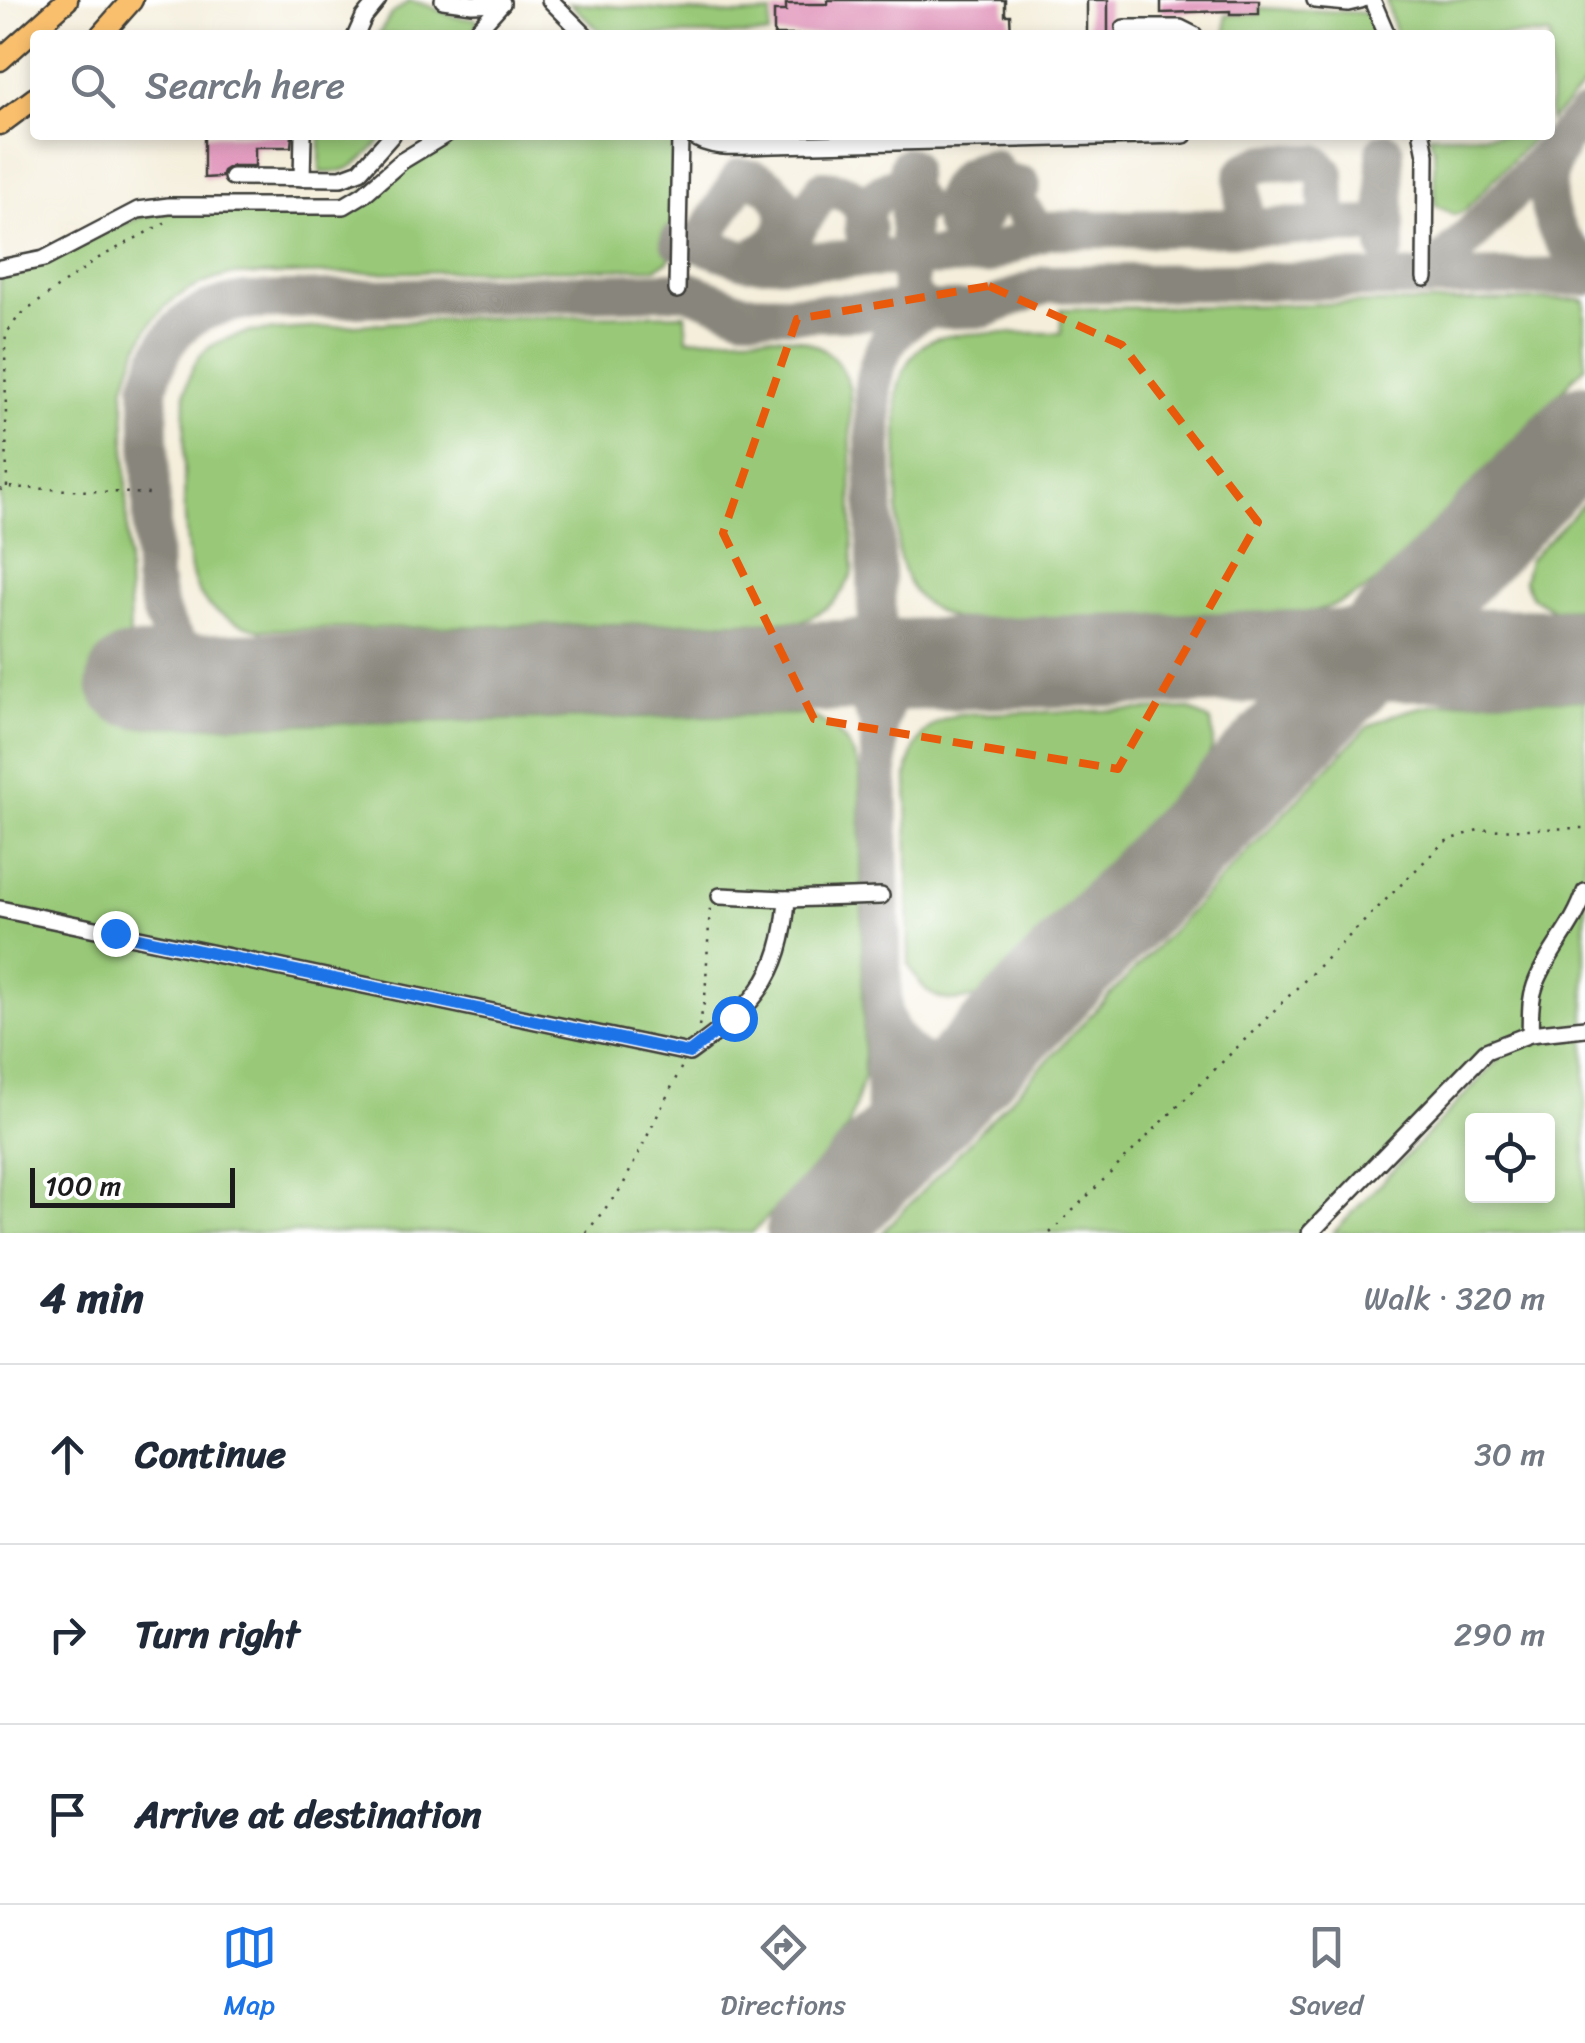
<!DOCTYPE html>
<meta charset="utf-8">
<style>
:root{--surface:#fff;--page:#f2f2f3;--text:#1f2937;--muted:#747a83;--line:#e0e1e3;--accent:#1a73e8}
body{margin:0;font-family:Sriracha,sans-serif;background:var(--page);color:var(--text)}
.controls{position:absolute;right:30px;bottom:30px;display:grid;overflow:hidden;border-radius:10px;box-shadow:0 5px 15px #0003}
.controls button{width:90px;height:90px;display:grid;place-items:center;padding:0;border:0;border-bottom:2px solid var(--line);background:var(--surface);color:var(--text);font:50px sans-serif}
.scale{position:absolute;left:30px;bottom:25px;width:205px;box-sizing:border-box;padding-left:10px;border:5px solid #1c1c1c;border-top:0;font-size:28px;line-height:35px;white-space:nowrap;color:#1c1c1c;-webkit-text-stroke:8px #fff;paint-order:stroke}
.stop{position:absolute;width:30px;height:30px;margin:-22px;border:8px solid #1a73e8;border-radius:50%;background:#fff}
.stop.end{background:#1a73e8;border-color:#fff;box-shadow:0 2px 10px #0008}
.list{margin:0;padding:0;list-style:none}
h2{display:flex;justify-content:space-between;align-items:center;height:130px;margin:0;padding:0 40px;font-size:42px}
h2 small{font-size:32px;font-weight:400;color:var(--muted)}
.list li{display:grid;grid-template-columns:65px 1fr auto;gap:30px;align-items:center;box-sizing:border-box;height:180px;padding:0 40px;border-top:2px solid var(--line)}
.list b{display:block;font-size:38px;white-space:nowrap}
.list em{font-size:32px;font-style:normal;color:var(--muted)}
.icon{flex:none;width:55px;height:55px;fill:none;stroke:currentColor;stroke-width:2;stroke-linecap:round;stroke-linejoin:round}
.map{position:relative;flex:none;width:1585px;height:1233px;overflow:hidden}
.search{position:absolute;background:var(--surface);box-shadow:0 5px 15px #0003;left:30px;right:30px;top:30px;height:110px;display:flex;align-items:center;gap:25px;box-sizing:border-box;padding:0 35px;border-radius:10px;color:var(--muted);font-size:38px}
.sheet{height:670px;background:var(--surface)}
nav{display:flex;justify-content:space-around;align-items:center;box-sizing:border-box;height:140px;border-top:2px solid var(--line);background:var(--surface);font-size:28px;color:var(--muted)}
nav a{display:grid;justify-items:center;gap:5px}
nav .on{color:var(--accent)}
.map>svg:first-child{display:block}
.green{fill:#99c978;stroke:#5a724a;stroke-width:2.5;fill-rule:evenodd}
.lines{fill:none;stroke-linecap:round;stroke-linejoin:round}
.taxiway{stroke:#88857c;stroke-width:38}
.runway{stroke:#88857c;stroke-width:92}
.building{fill:#e196bb}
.minor-casing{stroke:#3c3c39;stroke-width:20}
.major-casing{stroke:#3c3c39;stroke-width:25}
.path{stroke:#3c3c39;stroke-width:2.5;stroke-dasharray:2.5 8;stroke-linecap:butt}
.minor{stroke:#fff;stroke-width:15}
.major{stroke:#f9bf6d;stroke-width:20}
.route{stroke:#1a73e8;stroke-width:12}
.marked{fill:none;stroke:#e8590c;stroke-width:8;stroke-dasharray:20 12;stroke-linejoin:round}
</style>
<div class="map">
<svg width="1585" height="1233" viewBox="0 0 1585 1233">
<rect width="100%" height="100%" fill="#fff"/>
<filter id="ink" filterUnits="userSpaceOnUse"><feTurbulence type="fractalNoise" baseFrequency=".01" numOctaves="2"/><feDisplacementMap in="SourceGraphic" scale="20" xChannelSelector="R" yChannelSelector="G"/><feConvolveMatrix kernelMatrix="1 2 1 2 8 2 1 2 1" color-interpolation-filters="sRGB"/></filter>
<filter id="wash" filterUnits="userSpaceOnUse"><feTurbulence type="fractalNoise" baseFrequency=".0048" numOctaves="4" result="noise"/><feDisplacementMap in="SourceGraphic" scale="40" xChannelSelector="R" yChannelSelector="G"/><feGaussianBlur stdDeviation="2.25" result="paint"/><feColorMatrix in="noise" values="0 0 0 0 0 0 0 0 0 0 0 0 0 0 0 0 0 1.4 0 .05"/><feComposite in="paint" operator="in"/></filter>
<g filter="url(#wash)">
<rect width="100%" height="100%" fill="#f4eedb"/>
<!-- green -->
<g class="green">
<polygon points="1386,0 1585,0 1585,84 1550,121 1550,35 1396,35"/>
<path d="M409,1C436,3 446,21 475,18L478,22L471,35H378L391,15Z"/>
<polygon points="570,3 737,15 771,13 769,35 604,35"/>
<polygon points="1259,8 1369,13 1380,35 1226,35 1226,15 1259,14"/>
<path d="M320,135H386C366,156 352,176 320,172Z"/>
<path d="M492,135H675L673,254L667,262L656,268L230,275C161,293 143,323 124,389L132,727L808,714C837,727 853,744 860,774L864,1076L849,1126L829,1155L752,1233H0V274L143,216L168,211L330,212L422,155L445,144Z"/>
<polygon points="1429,135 1536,135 1464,211 1454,215 1435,205 1434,149"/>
<path d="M1579,299L1585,301V366L1382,577C1361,594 1341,605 1314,611L958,620C919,607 908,591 898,552L897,395C900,375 909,353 928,342C949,329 1032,334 1061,333V309Z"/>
<path d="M685,314L687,339C744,338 832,317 850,389L853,572C841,599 828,611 801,621L261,630C241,626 213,614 201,596C178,565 185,436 185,393C194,350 210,342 250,332L462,318Z"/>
<polygon points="1585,502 1585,608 1553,609 1532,597 1524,581 1529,560"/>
<path d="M1585,700V1026L1492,1046L1307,1233H882L1366,728C1431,690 1512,701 1585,700Z"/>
<path d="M1190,709L1211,722C1215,741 1214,751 1202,766L985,994C948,1008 925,1000 909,964L907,775C913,741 926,722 960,714Z"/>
<path d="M1585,1035V1233H1333L1510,1048ZM1472,1120H1548V1196H1472Z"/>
</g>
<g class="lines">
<!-- taxiway -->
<g class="taxiway">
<path d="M1559,148C1536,186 1549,237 1585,262"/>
<polyline points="1385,151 1386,248"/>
<path d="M1244,227L1243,176C1255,156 1294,164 1315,163L1326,174L1328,226"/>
<polyline points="679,241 697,243 748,261 910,258 985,256 1046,230 1386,225"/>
<path d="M700,244L741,177C775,178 802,215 773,244C766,252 755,255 745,260"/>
<path d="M783,251L823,189C851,190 865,202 867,231"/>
<path d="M987,255C976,248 963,242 956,230C940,201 962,169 993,168L1039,234"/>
<polyline points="958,256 1003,182 1022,185"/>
<path d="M878,258C850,230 864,189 904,185L919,206"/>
<polyline points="1425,278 1440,267 1585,116"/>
<path d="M819,668C849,680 871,692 878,725"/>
<path d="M214,680C178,649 159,627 153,579L149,386C166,330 187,310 245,301L677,290H688L744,312L800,313L984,309L1048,284L1585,277"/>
<path d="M879,725C886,689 908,674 943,666"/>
<path d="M884,1014C896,1055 939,1084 979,1057C987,1051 995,1042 1003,1034"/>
<path d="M850,1193C868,1171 880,1153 885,1124L873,385C879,350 894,321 929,310L916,302L910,289L908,166"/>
</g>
<!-- runway -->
<g class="runway">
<polyline points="133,681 1368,655 1585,654"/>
<polyline points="812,1233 1585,430"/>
</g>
</g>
<g id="blocks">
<!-- building -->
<g class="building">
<polygon points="828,0 1005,0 1005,15 1010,15 1011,35 774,35 774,11 786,11 786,4 828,4"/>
<rect x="1087" y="0" width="21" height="35"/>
<polygon points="1161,0 1259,0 1259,14 1230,14 1230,11 1161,13"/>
<polygon points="204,135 292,135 291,147 255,147 255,166 231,166 223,171 221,177 204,178"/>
</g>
</g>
</g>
<g filter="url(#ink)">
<use href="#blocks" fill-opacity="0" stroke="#3c3c39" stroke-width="2.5"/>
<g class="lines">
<defs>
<g id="minor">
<polyline points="443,0 472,4 502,3"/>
<polyline points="550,0 585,35"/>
<polyline points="1315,0 1348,3 1361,0"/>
<polyline points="1372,0 1387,35"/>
<polyline points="1124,28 1180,28 1194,35"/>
<polyline points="356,35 364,17 378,0"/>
<polyline points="473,35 502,3"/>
<path d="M691,135C712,152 748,145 774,145L1184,135"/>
<polyline points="1422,135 1426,155 1425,278"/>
<polyline points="232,177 341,178 360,171 392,135"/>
<polyline points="302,178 303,135"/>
<polyline points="0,268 44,259 138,210 169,206 344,206 364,194 402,161 445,135"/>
<polyline points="677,290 680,135"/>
<polyline points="720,896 787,899 881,896"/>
<path d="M0,909L689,1053C752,1008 782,979 787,899"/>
<path d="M1530,1034C1531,1018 1529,1002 1535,986C1547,952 1574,927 1585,892"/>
<polyline points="1310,1233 1486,1051 1530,1034 1585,1028"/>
</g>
<g id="major">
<polyline points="101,35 132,0"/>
<polyline points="0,60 67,0"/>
<polyline points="0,124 35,98"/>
</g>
</defs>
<!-- minor casing -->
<use href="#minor" class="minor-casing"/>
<!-- major casing -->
<use href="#major" class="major-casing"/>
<!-- path -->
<g class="path">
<polyline points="7,487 5,347 6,334 19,316 97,259 166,222"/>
<polyline points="0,490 7,487 151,494"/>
<polyline points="699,1026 705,999 710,905"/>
<polyline points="586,1233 622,1187 682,1066"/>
<polyline points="1050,1233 1444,842 1478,830 1585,828"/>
</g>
<!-- minor -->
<use href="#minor" class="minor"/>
<!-- major -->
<use href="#major" class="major"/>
</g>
</g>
<g class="lines" filter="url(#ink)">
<!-- route -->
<polyline class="route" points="115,933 689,1053 734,1018"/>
</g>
<!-- marked area -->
<path class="marked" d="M989,286L1122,345L1258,522L1118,769L814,719L723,533L797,319Z"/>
</svg>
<div class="controls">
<button><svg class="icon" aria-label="locate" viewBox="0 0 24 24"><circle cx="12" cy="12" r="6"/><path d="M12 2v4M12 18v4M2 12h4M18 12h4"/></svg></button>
</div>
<div class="scale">100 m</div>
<div class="stop" style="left:734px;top:1018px"></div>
<div class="stop end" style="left:115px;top:933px"></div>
<div class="search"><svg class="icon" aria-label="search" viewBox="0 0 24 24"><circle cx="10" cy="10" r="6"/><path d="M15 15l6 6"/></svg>Search here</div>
</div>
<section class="sheet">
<h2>4 min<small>Walk · 320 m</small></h2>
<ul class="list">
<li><svg class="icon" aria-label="ahead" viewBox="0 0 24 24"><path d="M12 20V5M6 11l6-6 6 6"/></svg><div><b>Continue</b></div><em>30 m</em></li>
<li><svg class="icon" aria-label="right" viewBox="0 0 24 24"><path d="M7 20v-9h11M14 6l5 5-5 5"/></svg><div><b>Turn right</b></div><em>290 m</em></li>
<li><svg class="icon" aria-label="arrive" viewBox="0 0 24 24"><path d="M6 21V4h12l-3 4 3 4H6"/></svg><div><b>Arrive at destination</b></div></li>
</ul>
</section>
<nav>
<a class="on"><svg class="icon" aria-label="map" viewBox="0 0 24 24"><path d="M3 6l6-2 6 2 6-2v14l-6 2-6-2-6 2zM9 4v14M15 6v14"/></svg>Map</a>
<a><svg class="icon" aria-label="directions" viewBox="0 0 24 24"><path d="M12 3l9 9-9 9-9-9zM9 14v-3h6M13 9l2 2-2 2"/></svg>Directions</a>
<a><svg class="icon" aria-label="saved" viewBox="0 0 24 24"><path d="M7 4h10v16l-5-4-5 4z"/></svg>Saved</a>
</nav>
